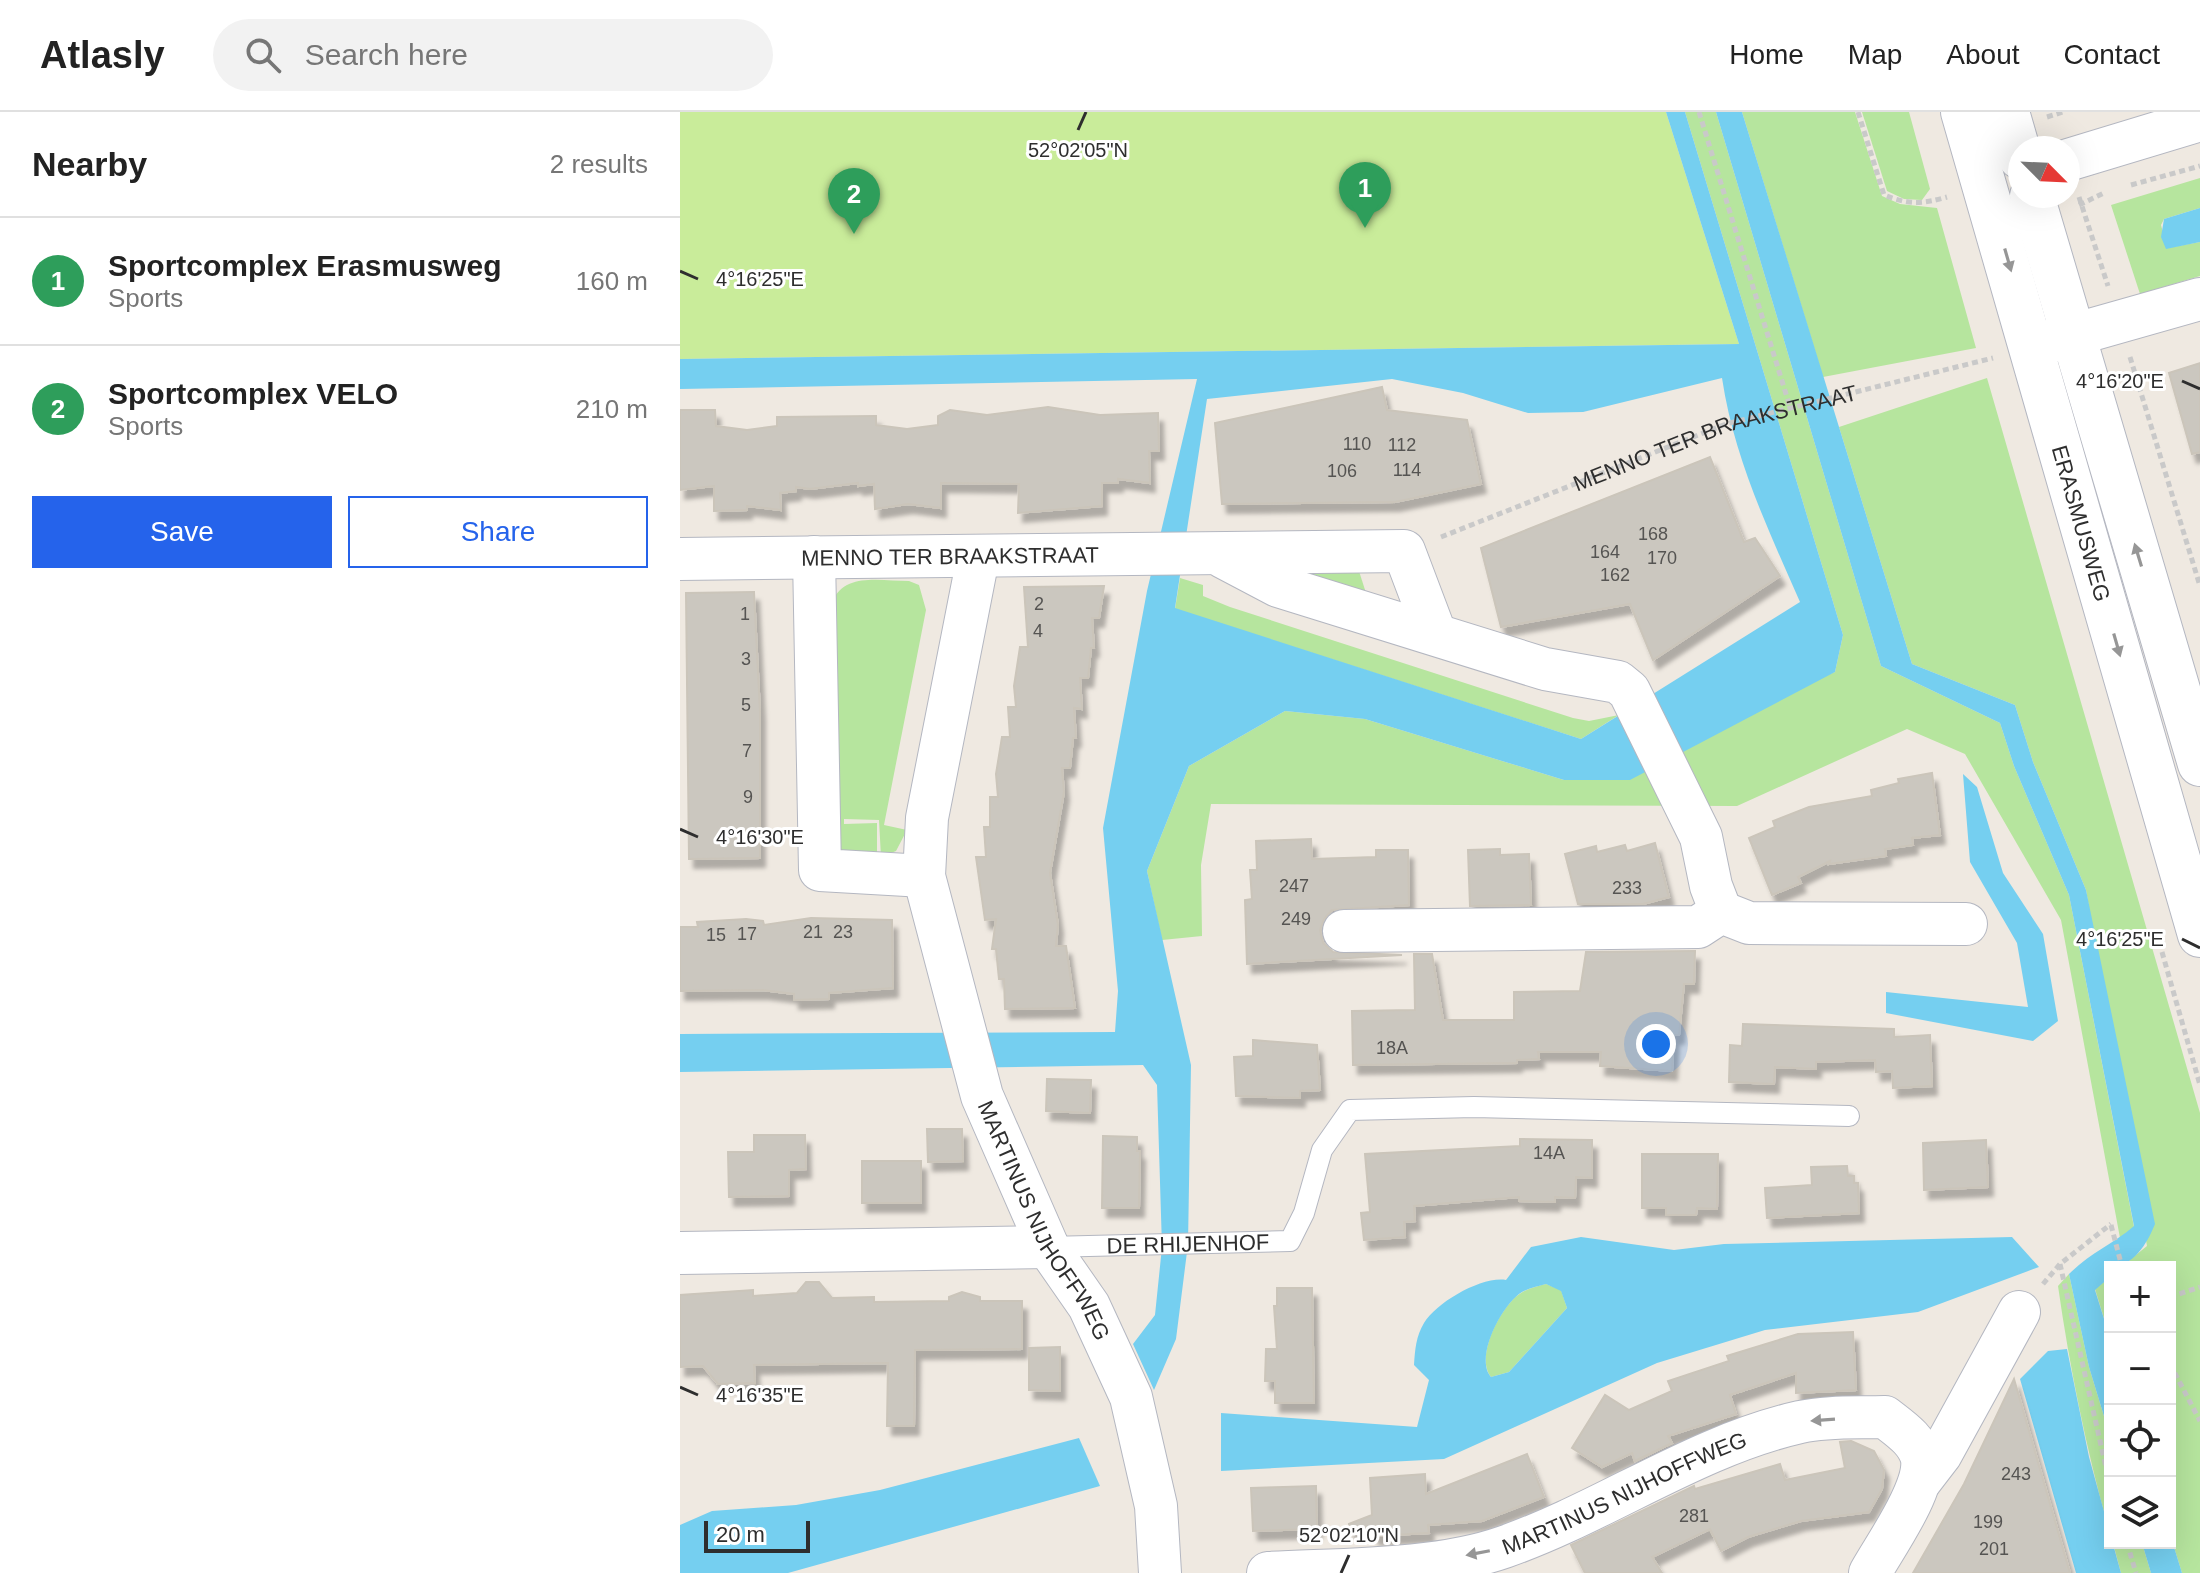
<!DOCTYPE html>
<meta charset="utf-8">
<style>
:root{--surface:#fff;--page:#f2f2f2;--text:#222;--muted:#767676;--line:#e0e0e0;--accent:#2563eb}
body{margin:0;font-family:Arial,sans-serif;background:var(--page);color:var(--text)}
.controls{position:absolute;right:24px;bottom:24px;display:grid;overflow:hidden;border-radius:0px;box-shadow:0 8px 32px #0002}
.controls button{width:72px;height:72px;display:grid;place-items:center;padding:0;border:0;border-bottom:2px solid var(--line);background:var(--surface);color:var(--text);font:40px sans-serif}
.compass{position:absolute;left:1328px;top:24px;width:72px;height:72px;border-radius:50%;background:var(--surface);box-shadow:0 8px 32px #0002;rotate:114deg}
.scale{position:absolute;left:24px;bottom:20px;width:106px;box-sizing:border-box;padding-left:8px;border:4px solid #2e2e2e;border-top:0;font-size:22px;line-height:28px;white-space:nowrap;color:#2e2e2e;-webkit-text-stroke:6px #fff;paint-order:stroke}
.you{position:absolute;left:976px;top:932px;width:28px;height:28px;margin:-20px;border:6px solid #fff;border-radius:50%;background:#1a73e8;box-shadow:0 0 0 12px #1a73e833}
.badge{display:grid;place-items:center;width:52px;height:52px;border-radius:50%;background:var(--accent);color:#fff;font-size:26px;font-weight:700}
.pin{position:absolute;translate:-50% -66px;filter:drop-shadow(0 2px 4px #0008)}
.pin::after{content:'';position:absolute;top:42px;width:28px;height:24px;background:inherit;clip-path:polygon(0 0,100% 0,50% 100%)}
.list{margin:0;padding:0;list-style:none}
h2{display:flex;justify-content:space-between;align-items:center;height:104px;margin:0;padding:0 32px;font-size:34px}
h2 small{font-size:26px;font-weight:400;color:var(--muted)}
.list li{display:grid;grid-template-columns:52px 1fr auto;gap:24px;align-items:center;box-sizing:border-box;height:128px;padding:0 32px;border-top:2px solid var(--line)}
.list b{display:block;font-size:30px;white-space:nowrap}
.list p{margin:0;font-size:26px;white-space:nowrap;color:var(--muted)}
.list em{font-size:26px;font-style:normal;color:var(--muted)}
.actions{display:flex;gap:16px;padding:24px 32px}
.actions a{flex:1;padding:18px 0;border:2px solid var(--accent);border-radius:0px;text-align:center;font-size:28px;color:var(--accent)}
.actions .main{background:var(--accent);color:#fff}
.icon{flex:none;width:44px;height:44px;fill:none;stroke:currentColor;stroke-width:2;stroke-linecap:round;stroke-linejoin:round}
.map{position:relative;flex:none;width:1520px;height:1461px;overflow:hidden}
header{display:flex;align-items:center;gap:48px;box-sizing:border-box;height:112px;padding:0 40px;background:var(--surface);border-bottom:2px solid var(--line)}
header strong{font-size:38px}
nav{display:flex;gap:44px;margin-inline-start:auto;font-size:28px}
.search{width:560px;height:72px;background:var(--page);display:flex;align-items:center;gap:20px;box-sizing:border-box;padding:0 28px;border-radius:44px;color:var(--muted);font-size:30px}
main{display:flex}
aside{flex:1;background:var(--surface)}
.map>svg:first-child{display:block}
.green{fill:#b6e59e}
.pitch{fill:#c9ec9a}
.water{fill:#75cff0;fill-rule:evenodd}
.building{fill:#cbc7bf;stroke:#cbc5ba;stroke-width:2;filter:url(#shadow)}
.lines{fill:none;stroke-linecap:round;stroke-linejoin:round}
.lane-casing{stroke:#b4b7c1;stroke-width:22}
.street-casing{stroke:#b4b7c1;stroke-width:44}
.secondary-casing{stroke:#b4b7c1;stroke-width:46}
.path{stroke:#c9c9c9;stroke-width:5;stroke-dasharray:6 4;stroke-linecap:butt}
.lane{stroke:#fff;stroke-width:20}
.street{stroke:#fff;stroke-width:42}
.secondary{stroke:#fff;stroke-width:44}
.oneway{fill:#969696}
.ticks{fill:none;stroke:#2e2e2e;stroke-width:3}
.labels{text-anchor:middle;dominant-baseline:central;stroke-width:6;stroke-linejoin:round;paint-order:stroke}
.number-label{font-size:18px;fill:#555452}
.street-label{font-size:22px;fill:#2e2e2e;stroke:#fff}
.ticks-label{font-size:20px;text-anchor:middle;fill:#2e2e2e;stroke:#fff;stroke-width:6;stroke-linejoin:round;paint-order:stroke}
</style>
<header>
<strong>Atlasly</strong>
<div class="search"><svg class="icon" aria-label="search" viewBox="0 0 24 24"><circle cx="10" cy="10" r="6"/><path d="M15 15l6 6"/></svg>Search here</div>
<nav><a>Home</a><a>Map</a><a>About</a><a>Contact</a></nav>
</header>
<main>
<aside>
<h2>Nearby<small>2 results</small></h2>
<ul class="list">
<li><span class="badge" style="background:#2e9e5b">1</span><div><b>Sportcomplex Erasmusweg</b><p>Sports</p></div><em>160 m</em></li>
<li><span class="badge" style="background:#2e9e5b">2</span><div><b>Sportcomplex VELO</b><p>Sports</p></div><em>210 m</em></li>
</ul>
<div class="actions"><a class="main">Save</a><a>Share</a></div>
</aside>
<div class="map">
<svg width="1520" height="1461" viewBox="0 0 1520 1461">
<defs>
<filter id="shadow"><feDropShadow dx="5" dy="9" stdDeviation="2" flood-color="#0004"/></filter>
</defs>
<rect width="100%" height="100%" fill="#efe9e1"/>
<!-- green -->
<g class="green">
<polygon points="1005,0 1036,0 1201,554 1320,611 1334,654 1389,783 1454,1115 1440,1126 1381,808 1285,642 1227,617 1057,694 531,692 521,753 522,824 482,828 467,759 509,654 605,599 685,607 884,668 1155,560 1163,523"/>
<polygon points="1062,0 1175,0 1202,84 1220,92 1257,96 1296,236 1143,265"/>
<polygon points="1182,0 1229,0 1250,77 1242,88 1224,87 1207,79"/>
<polygon points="1520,66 1520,96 1484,107 1481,113 1487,136 1520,130 1520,164 1460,182 1431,93"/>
<polygon points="1307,266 1520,1001 1520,1461 1502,1461 1490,1422 1490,1155 1441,1155 1467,1134 1406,778 1353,650 1335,593 1232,552 1159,315"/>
<polygon points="678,456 686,481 606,459"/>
<polygon points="500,466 523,473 523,484 550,495 893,606 909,609 939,603 901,627 495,497"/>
<path d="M229,469L239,473L246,498L204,713L227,718L216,739L201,745L199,708L164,707V712L197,711V745L154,739L153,489C164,460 202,469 229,469Z"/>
<path d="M1389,1162L1409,1255L1430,1324V1422C1407,1340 1390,1258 1378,1174Z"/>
<polygon points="1430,1165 1430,1226 1415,1177"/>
<path d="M866,1172L881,1178L887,1196L829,1260L811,1265C794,1245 822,1192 841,1181C849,1176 858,1174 866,1172Z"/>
<polygon points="1433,1431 1462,1431 1471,1461 1441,1461"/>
</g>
<!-- pitch -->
<polygon class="pitch" points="0,0 986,0 1059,232 0,247"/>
<!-- water -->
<g class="water">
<path d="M986,0H1005L1163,523L1155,560L950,668H884L685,607L605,599L509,654L467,759L511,953L508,1132L496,1227L474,1278L453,1232L475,1203L482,1135L477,973L463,953L0,960V922L435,920L438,879L423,716L467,479L517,267L0,277V247L1059,232ZM1042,266C1054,346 1088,417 1120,490L901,627L495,496L527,287L712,267L783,281L848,301L903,300Z"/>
<path d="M1036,0H1062L1232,552L1335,593L1353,650L1406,778L1475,1112C1467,1132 1453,1155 1430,1155V1165L1415,1178L1430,1226V1324L1409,1255L1389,1162C1411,1140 1432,1133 1454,1114L1389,783L1334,654L1320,611L1201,554Z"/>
<polygon points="1520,96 1520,130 1486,137 1481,125 1484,107"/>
<polygon points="1283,662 1297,675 1323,761 1363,822 1378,909 1353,929 1206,901 1206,880 1348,895 1337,831 1290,750"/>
<path d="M901,1125L994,1138L1044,1132L1332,1125L1359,1155L1238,1200L1085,1218L977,1251L764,1347L541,1359V1301L737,1315L749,1268L734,1253C735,1238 736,1224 744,1211C757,1190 802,1164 826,1168L851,1135ZM866,1172L881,1179L887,1196L829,1260L811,1265C794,1246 822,1192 842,1180C849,1176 858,1174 866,1172Z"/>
<polygon points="1387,1237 1409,1345 1441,1461 1396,1461 1340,1267 1368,1239"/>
<polygon points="399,1326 420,1374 108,1461 0,1461 0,1413 32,1399 116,1393 200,1378"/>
<polygon points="1490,1422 1502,1461 1471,1461 1462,1431 1490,1431"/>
</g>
<!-- building -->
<g class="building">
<polygon points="1520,251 1520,340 1512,342 1489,261"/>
<polygon points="702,275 707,298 787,308 801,372 715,390 542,392 535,311"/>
<polygon points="368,295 420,303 478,301 479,339 469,339 470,371 438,367 438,371 422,371 422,394 338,401 339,372 261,371 261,396 228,392 195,397 194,372 178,374 178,371 130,377 116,375 116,379 100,381 101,398 67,394 67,398 34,399 34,374 0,378 0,298 35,298 36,314 67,318 97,314 97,305 196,304 196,313 227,317 258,313 258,304 270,298 307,303"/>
<polygon points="1030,345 1064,430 1075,426 1100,464 973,548 950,492 821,515 801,436"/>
<polygon points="424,474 419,506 412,506 414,536 411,536 408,566 400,566 402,597 394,596 396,626 393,626 390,656 382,656 384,680 370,761 378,813 376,834 386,834 395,896 325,897 324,867 319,867 316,837 312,837 316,807 305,808 296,745 306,745 304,715 310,715 310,685 318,685 316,662 322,625 330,625 328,595 336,595 334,574 340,535 348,535 344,475"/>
<polygon points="74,480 80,600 80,746 9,747 6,481"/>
<polygon points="1252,661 1260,723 1232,726 1233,733 1205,737 1206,744 1149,752 1150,749 1118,765 1121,771 1092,783 1069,726 1095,715 1093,709 1129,695 1192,684 1191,678 1219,671 1218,667"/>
<polygon points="631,727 632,747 696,745 696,738 728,738 729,793 652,798 644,807 640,818 643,831 653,840 722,843 567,852 565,788 572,787 570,758 577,758 576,729"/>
<polygon points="975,731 989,785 963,792 898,792 885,742 916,734 917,740 945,733 947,739"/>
<polygon points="820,737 820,743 849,742 851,793 790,794 788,738"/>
<polygon points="131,806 212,808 213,876 149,881 149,887 114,888 114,882 82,878 0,879 0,815 18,815 17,810 66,807 83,809 84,813"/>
<polygon points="1015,839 1014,872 1004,872 999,923 994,923 992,959 920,954 921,940 858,940 859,947 837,948 837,951 673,953 672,899 735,898 734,842 752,842 763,908 834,908 834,880 900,879 906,840"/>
<polygon points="1063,912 1214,917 1214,925 1250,923 1252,974 1213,976 1212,959 1196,960 1195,948 1136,950 1136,957 1095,955 1094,972 1049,970 1050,933 1062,934"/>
<polygon points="573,928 637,933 640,978 620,979 620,986 556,984 554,945 573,944"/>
<polygon points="367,967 411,968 410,1001 366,999"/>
<polygon points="247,1017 282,1017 283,1049 248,1050"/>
<polygon points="74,1023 125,1023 126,1057 109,1058 109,1084 49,1085 48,1040 74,1040"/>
<polygon points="423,1024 457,1025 457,1039 460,1039 459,1096 422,1096"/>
<polygon points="840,1027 912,1028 912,1066 896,1065 895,1086 875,1085 875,1090 839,1089 839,1085 734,1094 735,1109 724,1110 725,1125 684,1128 681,1101 690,1100 685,1042 840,1034"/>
<polygon points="1306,1028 1308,1075 1244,1078 1243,1031"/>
<polygon points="962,1042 1038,1042 1037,1097 1017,1096 1016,1103 986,1103 986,1096 962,1096"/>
<rect x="182" y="1049" width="59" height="42"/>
<polygon points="1167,1054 1168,1064 1174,1064 1174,1071 1178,1071 1179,1101 1087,1106 1085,1076 1132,1073 1131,1055"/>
<polygon points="126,1170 139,1170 152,1186 194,1185 194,1190 269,1189 269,1185 282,1180 300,1185 300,1189 342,1189 342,1237 235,1238 234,1314 207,1314 208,1251 74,1253 75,1271 38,1272 23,1254 0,1255 0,1183 73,1178 73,1184 117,1181"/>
<polygon points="597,1176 632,1176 634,1291 595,1291 595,1269 585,1269 586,1237 597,1237 594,1194 597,1194"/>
<polygon points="1173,1220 1176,1278 1116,1281 1116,1261 1050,1283 1056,1302 988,1324 992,1331 955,1349 952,1341 922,1355 892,1336 925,1283 949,1298 992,1279 988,1269 1049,1249 1047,1244 1118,1222"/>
<polygon points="380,1235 380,1279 349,1278 349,1236"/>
<polygon points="1334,1267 1390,1461 1233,1461 1284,1372"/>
<polygon points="1171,1329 1194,1339 1204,1358 1202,1377 1189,1400 1121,1409 1068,1425 1041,1439 1030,1417 972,1445 982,1461 905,1461 891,1433 1014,1374 1015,1377 1100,1352 1105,1368 1165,1356 1160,1330"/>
<polygon points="847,1342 864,1385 802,1409 748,1413 749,1421 694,1424 693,1417 670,1418 669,1412 692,1403 690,1366 745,1362 746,1382"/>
<polygon points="636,1374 637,1417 573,1419 571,1376"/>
</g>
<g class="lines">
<defs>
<g id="lane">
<path id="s2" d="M368,1135L610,1129L624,1101L642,1038L670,998L794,995L1169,1004"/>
</g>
<g id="street">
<polyline points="1388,48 1520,8"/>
<polyline points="1361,232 1520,187"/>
<polyline points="134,445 140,758 244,764"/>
<polyline points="543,445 598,474 865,557 938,570 949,579 1021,725 1031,774 1041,800"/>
<path id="s3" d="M298,446L247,706L244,764L302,984L368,1135L409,1194L451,1285L476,1394L480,1461"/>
<path id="s4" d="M0,447L724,439L755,521"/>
<polyline points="664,819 1018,815 1041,800 1069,811 1286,812"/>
<polyline points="0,1141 368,1135"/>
<polyline points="1241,1368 1261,1342 1339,1200"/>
<path id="s5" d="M588,1461C660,1457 756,1459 824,1435C924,1400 1015,1334 1120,1310C1147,1304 1178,1306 1205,1305C1219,1316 1238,1328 1242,1347C1246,1377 1205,1434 1190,1461"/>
</g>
<g id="secondary">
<path id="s6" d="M1283,0L1520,823"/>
<polyline points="1327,0 1340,45"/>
<polyline points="1352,84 1520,652"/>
</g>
</defs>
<!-- lane casing -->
<use href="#lane" class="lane-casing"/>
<!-- street casing -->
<use href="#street" class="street-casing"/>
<!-- secondary casing -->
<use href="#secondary" class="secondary-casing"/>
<!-- path -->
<g class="path">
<polyline points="1019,0 1110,295"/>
<path d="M1178,0L1204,83C1228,93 1243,92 1267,85"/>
<polyline points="1367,5 1383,0"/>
<polyline points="1451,73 1520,54"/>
<polyline points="1399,85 1428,174"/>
<polyline points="1399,93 1426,80"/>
<polyline points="1450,245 1520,474"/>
<path id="s1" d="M761,425L1046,312L1313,246"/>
<polyline points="1482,840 1520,973"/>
<polyline points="1431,1113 1442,1155"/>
<polyline points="1380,1152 1430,1373"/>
<polyline points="1363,1172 1380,1152 1431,1112"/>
<polyline points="1490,1185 1520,1175"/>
<polyline points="1490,1252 1520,1309"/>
<polyline points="1447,1431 1456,1461"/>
</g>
<!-- lane -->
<use href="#lane" class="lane"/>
<!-- street -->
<use href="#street" class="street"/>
<!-- secondary -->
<use href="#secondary" class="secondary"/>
</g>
<!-- one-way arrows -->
<defs><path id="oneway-solid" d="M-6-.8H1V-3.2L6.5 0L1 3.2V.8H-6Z" transform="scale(2)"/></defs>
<g class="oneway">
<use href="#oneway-solid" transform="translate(1328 148) rotate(74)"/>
<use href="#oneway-solid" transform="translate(1458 443) rotate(-107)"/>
<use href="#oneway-solid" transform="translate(1437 533) rotate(74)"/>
<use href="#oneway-solid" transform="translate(1143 1308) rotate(176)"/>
<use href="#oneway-solid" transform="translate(798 1441) rotate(169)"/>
</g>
<!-- ticks -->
<path class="ticks" d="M398,18L406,0M0,159L18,167M1502,269L1520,277M0,717L18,725M1502,827L1520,836M0,1275L18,1283M661,1461L669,1443"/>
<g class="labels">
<!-- number labels -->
<g class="number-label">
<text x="677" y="332">110</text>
<text x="722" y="333">112</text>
<text x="727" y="358">114</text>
<text x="662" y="359">106</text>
<text x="973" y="422">168</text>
<text x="925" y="440">164</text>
<text x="982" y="446">170</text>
<text x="935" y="463">162</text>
<text x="359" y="492">2</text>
<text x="65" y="502">1</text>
<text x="358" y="519">4</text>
<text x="66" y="547">3</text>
<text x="66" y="593">5</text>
<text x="67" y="639">7</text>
<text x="68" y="685">9</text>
<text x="614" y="774">247</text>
<text x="947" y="776">233</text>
<text x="616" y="807">249</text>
<text x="133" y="820">21</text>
<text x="163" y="820">23</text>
<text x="67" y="822">17</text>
<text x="36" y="823">15</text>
<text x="712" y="936">18A</text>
<text x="869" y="1041">14A</text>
<text x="1336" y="1362">243</text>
<text x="1014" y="1404">281</text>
<text x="1308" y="1410">199</text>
<text x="1314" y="1437">201</text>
</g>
<!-- street labels -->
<g class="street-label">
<text stroke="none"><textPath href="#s1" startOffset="292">MENNO TER BRAAKSTRAAT</textPath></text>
<text stroke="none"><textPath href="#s6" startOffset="428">ERASMUSWEG</textPath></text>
<text stroke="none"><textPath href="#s4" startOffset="270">MENNO TER BRAAKSTRAAT</textPath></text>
<text stroke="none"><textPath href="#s3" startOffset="690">MARTINUS NIJHOFFWEG</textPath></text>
<text stroke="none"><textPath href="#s2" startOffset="140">DE RHIJENHOF</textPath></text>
<text stroke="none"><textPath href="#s5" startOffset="370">MARTINUS NIJHOFFWEG</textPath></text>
</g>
</g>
<g class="ticks-label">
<text x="398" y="45">52°02'05"N</text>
<text x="80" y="174">4°16'25"E</text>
<text x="1440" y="276">4°16'20"E</text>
<text x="80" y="732">4°16'30"E</text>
<text x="1440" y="834">4°16'25"E</text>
<text x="80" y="1290">4°16'35"E</text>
<text x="669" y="1430">52°02'10"N</text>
</g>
</svg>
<div class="controls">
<button>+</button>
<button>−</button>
<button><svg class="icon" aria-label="locate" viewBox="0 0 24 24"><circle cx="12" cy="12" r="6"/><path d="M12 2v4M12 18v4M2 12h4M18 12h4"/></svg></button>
<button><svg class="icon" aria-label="layers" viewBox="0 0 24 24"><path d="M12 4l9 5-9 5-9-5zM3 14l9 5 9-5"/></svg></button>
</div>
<svg class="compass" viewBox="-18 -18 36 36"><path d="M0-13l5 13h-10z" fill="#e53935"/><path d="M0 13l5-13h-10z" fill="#767676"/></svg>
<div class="scale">20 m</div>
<div class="you"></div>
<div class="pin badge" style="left:685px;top:116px;background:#2e9e5b">1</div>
<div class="pin badge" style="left:174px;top:122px;background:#2e9e5b">2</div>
</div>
</main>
